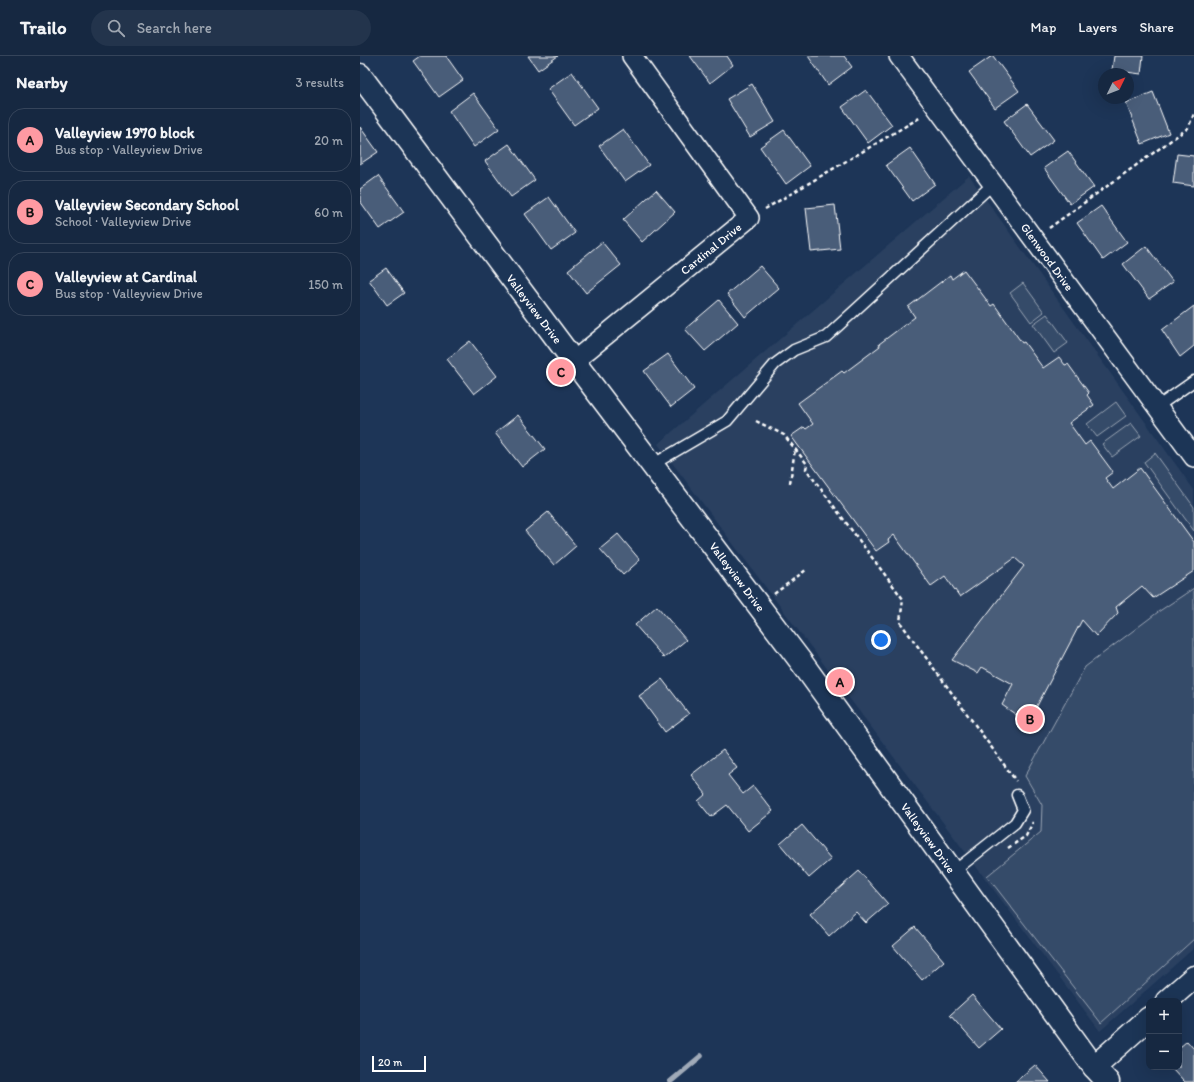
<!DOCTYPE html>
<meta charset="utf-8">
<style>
:root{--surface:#162841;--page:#23344c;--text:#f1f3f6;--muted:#9ea6b1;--line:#35445a;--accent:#ff9aa2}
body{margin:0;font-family:Itim,sans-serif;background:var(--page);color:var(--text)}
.controls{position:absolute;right:12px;bottom:12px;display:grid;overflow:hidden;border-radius:8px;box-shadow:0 4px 16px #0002}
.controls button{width:36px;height:36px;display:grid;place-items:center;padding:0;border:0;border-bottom:1px solid var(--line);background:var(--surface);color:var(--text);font:20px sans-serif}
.compass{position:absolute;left:738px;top:12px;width:36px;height:36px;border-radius:50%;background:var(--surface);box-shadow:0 4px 16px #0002;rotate:47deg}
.scale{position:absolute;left:12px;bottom:10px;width:54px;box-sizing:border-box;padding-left:4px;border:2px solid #fff;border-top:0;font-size:11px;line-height:14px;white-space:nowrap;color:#fff;-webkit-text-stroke:3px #1d3557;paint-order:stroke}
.you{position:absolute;left:521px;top:584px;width:14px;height:14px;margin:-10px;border:3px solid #fff;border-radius:50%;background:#1a73e8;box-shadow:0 0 0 6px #1a73e833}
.badge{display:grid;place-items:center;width:26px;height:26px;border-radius:50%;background:var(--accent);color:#111;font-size:13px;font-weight:700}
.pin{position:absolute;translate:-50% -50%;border:2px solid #fff;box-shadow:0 1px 4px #0006}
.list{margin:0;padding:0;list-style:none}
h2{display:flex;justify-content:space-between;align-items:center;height:52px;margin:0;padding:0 16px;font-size:17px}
h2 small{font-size:13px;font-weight:400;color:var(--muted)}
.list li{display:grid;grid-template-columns:26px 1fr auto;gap:12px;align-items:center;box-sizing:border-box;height:64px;margin:0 8px 8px;padding:0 8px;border:1px solid var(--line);border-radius:16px}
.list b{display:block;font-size:15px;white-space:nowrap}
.list p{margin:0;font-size:13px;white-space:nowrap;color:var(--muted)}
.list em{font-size:13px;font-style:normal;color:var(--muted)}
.icon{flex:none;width:22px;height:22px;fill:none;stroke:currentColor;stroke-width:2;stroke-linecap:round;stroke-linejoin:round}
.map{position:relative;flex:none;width:834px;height:1026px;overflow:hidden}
header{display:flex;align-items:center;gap:24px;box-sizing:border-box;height:56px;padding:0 20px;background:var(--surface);border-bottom:1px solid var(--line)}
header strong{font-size:19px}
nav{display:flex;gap:22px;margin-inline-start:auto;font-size:14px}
.search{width:280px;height:36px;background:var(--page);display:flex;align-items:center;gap:10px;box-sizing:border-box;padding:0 14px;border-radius:22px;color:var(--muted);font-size:15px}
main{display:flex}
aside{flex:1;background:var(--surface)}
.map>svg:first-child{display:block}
.built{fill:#2a4161}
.green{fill:#364b69;stroke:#9aa5b4}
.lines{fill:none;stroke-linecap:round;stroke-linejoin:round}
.stream{stroke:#a0aab8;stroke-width:5.5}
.building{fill:#4a5d79;stroke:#fff}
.service-casing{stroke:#fff;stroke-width:13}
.minor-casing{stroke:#fff;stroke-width:22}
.tertiary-casing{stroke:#fff;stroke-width:25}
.path{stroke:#fff;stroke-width:2.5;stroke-dasharray:4 3;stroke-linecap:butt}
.service{stroke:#1d3557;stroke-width:10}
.minor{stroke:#1d3557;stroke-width:19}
.tertiary{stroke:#1d3557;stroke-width:22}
.labels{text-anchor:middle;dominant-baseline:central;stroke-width:3.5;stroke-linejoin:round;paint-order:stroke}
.street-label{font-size:12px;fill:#fff;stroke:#1d3557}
</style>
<header>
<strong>Trailo</strong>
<div class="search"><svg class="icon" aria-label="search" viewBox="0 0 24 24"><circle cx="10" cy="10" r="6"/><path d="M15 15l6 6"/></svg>Search here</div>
<nav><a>Map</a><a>Layers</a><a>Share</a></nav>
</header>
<main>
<aside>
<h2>Nearby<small>3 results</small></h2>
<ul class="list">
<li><span class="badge">A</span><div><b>Valleyview 1970 block</b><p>Bus stop · Valleyview Drive</p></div><em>20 m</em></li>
<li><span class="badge">B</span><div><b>Valleyview Secondary School</b><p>School · Valleyview Drive</p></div><em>60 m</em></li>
<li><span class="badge">C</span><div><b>Valleyview at Cardinal</b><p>Bus stop · Valleyview Drive</p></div><em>150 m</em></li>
</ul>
</aside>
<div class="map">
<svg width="834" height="1026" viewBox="0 0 834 1026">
<rect width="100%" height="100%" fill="#1d3557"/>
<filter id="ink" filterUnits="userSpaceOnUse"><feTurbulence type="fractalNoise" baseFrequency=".025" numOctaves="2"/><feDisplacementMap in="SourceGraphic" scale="8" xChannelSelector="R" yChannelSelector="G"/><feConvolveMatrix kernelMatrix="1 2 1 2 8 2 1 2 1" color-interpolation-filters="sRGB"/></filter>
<g filter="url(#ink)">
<!-- built -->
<polygon class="built" points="609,120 834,434 834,892 740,975 298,388"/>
<!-- green -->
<g class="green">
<polygon points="663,227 684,256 671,266 650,237"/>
<polygon points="687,258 708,287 694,297 673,268"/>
<polygon points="756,346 766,360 737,381 727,368"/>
<polygon points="771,367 781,380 752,401 742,388"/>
<polygon points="795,397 834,451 834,475 784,406"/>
<polygon points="834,532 834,883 741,967 627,820 681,776 682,749 665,720 725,611 798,556"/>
</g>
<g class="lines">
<!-- stream -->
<polyline class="stream" points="310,1026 341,1000"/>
</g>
<!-- building -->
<g class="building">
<polygon points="60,0 86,0 103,24 79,41 53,5"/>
<polygon points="168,0 198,0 178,14"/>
<polygon points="330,0 367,0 373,9 350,27"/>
<polygon points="448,0 484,0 492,11 468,29"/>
<polygon points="632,0 633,0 659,35 635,52 609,16"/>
<polygon points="754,0 783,0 781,18 752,14"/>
<polygon points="212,16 238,52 214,69 188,33"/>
<polygon points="392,28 415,66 390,81 367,43"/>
<polygon points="506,34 532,69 508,87 482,51"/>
<polygon points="793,36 809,77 782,88 766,47"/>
<polygon points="113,37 139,73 114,91 89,55"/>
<polygon points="667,48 694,84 670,101 644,65"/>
<polygon points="0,71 18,96 0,108"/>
<polygon points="263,73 289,109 265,126 239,90"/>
<polygon points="424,74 450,110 426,128 400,91"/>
<polygon points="149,88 175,124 151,141 125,105"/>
<polygon points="550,92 575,128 552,145 526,109"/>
<polygon points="708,95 734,131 710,148 684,112"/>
<polygon points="817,98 834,100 834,130 813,127"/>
<polygon points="18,120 44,156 20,173 0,145 0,133"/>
<polygon points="296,134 315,156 282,186 263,164"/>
<polygon points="189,141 215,177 191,194 165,158"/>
<polygon points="475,149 480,193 451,196 446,152"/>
<polygon points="741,150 767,186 743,204 717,167"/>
<polygon points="242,186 261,209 226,237 208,214"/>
<polygon points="786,190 813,226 789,243 763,208"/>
<polygon points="400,210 419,232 385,261 367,238"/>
<polygon points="26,212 44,237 27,249 9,224"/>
<polygon points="604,214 631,250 634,248 662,287 664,286 683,312 699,301 705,309 708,308 729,337 727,339 734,349 709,367 725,389 730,385 753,416 745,422 753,433 780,412 834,486 834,515 793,542 782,530 756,551 758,557 736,580 722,564 668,667 642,649 653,628 622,611 618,617 592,604 664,510 655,502 600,541 585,520 571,530 534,479 528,484 529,486 516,495 431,380 444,371 446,373 453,368 438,347 482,315 484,317 520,290 519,288 555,261 548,251 590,219 592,223"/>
<polygon points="359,244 378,267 345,295 325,273"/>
<polygon points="834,250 834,290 820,301 802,274"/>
<polygon points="110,285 137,320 114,338 87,303"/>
<polygon points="308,298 334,333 311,351 284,315"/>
<polygon points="158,359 185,393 162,411 135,377"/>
<polygon points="188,456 216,490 194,509 165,475"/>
<polygon points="258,478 280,504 263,519 240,493"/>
<polygon points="297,550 326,584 304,602 275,569"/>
<polygon points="302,623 329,658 305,676 279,640"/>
<polygon points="363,694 377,712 368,719 383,738 393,730 413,755 388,775 367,749 351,761 338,745 346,738 331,719"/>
<polygon points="442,769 471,803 449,822 420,788"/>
<polygon points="499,815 528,848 506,867 496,856 469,880 450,858"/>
<polygon points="555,871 584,905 562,924 533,890"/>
<polygon points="612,939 641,973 619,992 590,959"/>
<polygon points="827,985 834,993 834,1026 825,1026 811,1011 819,1011 819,992"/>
<polygon points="675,1009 690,1026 655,1026"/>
</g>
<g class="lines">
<defs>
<g id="service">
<polyline points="797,351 834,325"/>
<polyline points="292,409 367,365 415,308 434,294 466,281 633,128"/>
<polyline points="593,816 655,767 663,754 657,739"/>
</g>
<g id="minor">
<polyline points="539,0 834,401"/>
<polyline points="214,305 389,162 272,0"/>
</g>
<g id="tertiary">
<polyline points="0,19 206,295 442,607 734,1011 748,1026"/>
<polyline points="807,945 834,921"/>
<polyline points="734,1011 789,962"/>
</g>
</defs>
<!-- service casing -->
<use href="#service" class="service-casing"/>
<!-- minor casing -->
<use href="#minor" class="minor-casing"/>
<!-- tertiary casing -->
<use href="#tertiary" class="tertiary-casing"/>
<!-- path -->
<g class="path">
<polyline points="405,153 561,61"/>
<polyline points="689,172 828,72 834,58"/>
<polyline points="396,365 424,379 447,408 446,413 543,543 540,566 656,725"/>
<polyline points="430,427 435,393"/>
<polyline points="414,538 446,514"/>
<polyline points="648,792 666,780 673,766"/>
</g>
<!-- service -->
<use href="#service" class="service"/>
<!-- minor -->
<use href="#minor" class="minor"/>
<!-- tertiary -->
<use href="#tertiary" class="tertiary"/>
</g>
</g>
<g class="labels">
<!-- street labels -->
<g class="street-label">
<text transform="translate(351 193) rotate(-39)">Cardinal Drive</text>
<text transform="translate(687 201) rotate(54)">Glenwood Drive</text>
<text transform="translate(174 253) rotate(53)">Valleyview Drive</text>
<text transform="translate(377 521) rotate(53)">Valleyview Drive</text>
<text transform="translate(568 782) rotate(54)">Valleyview Drive</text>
</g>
</g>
</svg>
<div class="controls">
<button>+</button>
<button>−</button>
</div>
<svg class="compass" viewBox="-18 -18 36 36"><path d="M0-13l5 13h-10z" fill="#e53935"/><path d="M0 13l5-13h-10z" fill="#9ea6b1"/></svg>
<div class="scale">20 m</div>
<div class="you"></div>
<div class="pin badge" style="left:480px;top:626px">A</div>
<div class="pin badge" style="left:670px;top:663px">B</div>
<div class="pin badge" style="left:201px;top:316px">C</div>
</div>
</main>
